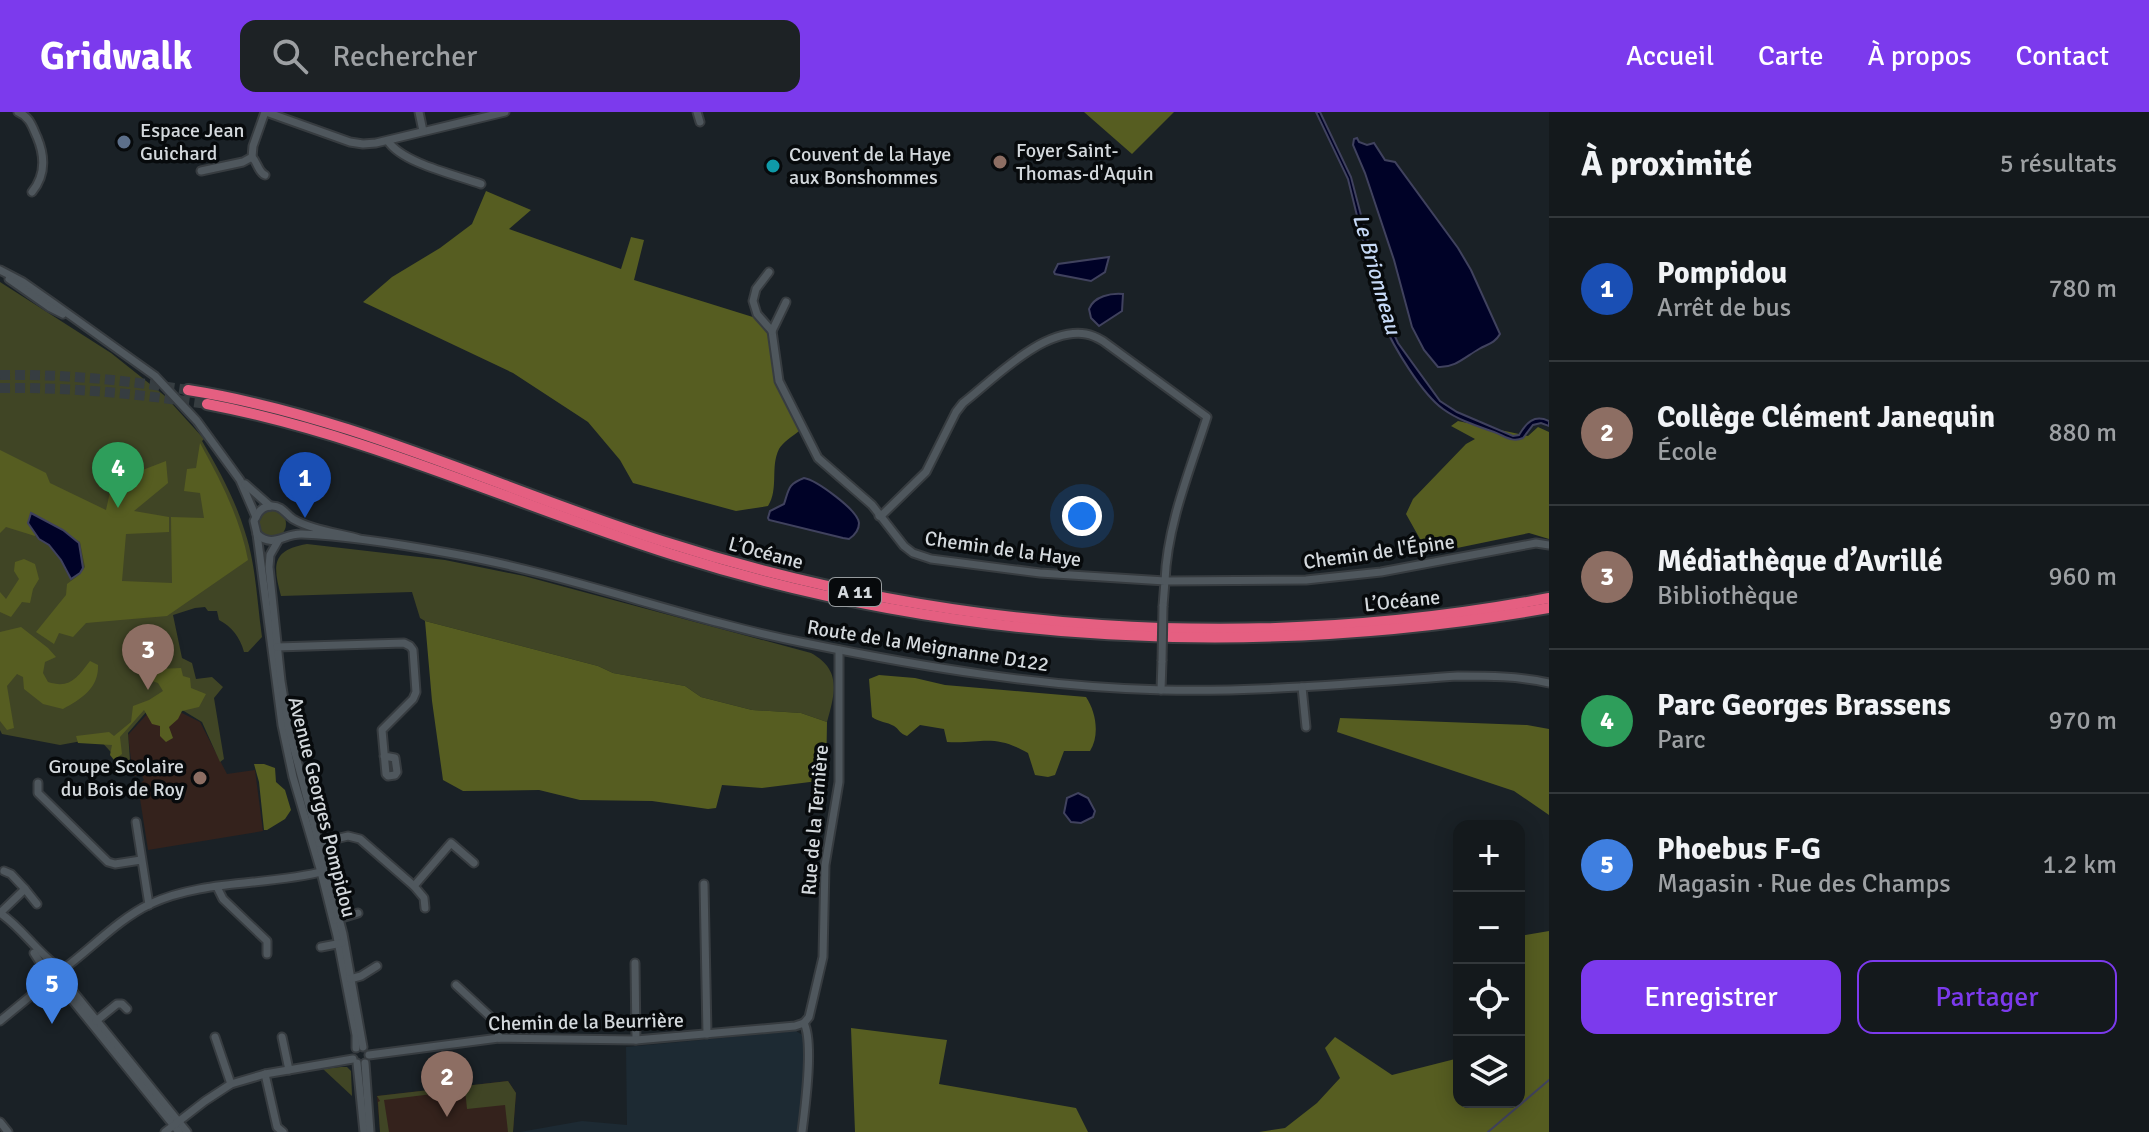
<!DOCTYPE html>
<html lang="fr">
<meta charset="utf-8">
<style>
:root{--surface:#14191c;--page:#1d2225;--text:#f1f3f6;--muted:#9da0a3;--line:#33383b;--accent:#7c3aed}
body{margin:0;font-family:Signika,sans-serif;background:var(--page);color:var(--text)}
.controls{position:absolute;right:24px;bottom:24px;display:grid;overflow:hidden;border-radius:16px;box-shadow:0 4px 20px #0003}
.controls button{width:72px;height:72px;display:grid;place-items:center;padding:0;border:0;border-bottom:2px solid var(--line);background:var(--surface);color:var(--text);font:40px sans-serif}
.you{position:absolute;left:1082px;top:404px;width:28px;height:28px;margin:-20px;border:6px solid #fff;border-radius:50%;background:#1a73e8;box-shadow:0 0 0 12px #1a73e833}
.badge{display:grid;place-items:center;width:52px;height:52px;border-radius:50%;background:var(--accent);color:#fff;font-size:26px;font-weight:700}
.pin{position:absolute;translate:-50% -66px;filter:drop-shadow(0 2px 4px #0008)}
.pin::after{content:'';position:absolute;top:42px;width:28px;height:24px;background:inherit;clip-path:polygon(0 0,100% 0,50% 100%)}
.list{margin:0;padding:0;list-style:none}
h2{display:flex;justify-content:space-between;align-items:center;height:104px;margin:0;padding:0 32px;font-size:34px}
h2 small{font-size:26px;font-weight:400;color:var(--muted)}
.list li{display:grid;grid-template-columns:52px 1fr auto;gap:24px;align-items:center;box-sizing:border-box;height:144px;padding:0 32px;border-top:2px solid var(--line)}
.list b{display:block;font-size:30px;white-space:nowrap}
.list p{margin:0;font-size:26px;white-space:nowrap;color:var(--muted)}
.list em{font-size:26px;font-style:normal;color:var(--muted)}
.actions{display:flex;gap:16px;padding:24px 32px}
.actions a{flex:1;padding:18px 0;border:2px solid var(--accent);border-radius:16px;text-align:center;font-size:28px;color:var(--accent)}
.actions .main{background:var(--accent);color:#fff}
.icon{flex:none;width:44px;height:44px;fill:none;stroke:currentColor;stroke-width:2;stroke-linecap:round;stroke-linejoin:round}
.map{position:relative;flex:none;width:1549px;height:1020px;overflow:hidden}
header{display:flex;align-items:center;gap:48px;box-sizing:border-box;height:112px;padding:0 40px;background:var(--accent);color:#fff}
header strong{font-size:38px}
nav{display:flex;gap:44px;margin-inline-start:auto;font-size:28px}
.search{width:560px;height:72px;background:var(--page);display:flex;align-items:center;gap:20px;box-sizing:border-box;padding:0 28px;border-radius:16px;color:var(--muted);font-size:30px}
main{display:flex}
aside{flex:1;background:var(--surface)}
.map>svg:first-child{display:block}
.built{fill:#1d2a33}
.education{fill:#34221c}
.green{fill:#404525}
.forest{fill:#565d21}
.water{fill:#000227;stroke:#40425e;stroke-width:2}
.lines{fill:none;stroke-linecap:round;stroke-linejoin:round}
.stream{stroke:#40425e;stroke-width:2}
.highway-tunnel{stroke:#363d41;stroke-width:10;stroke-dasharray:10 5;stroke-linecap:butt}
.minor-casing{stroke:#373c40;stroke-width:11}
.highway-casing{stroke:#373c40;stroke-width:14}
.minor{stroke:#4f575d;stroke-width:7}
.highway{stroke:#e55f81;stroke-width:10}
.minor-bridge-casing{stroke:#373c40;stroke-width:11;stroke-linecap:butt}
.minor-bridge{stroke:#4f575d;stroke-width:7}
.service-dot{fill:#5c6f8a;stroke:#070a0c;stroke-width:3}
.education-dot{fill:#8d6e63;stroke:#070a0c;stroke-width:3}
.culture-dot{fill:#0f9aa8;stroke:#070a0c;stroke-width:3}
.labels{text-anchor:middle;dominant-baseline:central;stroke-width:7;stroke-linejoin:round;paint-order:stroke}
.shield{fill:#070a0c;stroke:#969b9e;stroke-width:2}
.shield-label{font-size:18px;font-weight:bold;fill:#d4d9dd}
.poi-label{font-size:20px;fill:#d4d9dd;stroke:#070a0c;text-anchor:start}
.street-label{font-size:20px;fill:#d4d9dd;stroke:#070a0c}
.water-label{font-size:22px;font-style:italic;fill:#c6d9f6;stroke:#070a0c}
</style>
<header>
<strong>Gridwalk</strong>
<div class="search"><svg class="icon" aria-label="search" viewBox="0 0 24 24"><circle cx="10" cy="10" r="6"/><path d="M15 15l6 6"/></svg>Rechercher</div>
<nav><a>Accueil</a><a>Carte</a><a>À propos</a><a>Contact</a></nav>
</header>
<main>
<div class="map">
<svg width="1549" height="1020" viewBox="0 0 1549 1020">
<rect width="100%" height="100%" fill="#1a2126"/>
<!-- built -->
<polygon class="built" points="796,919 804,924 804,980 799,1020 520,1020 582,1009 627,1013 626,935"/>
<!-- education -->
<g class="education">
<polygon points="178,599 200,610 227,662 255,658 263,719 148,738 138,674 144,668 142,664 133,664 128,623 148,601"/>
<polygon points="508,969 516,981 513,1020 380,1020 377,984"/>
</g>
<!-- green -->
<g class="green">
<path d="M0,170L111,241L165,284L204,327L202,329C219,358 235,387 245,420C256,453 257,490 262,525L248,540H244C240,525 232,515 219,508L217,499H208L205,495L195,496L173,503L182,546L192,551L196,567L212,565L223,575L214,586L224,647L220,650L202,610L179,596L147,599L128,621L131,662L98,626L60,633L2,622L0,618Z"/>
<circle cx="272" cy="412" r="14"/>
<path d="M307,432L445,448L524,464L811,541C842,558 835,581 827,610L801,601L752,598L701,585L685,574L613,561L598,554L425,509L420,506L412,480L281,484C273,454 271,438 307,432Z"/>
<polygon points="341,955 347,955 351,959 352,984 323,957"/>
<polygon points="508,969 516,981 513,1020 508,1020 505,993 467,997 465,978 384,988 389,1020 380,1020 378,990 380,989 377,984"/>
</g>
<!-- forest -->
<g class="forest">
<polygon points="1084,0 1174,0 1132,42"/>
<path d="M486,79L531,98L509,117L621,157L631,125L644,128L634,168L756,206L772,219L779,269L799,319C793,324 783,330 779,337C770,355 779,377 768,394L736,399L633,371L620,348L588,310L513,261L363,190L392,165L440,136L472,112Z"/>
<polygon points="1458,309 1528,324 1538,315 1549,320 1549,427 1529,421 1433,441 1420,427 1406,402 1413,387 1466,332 1475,327 1451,314"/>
<path d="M200,331C221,369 240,406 248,448L167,504L86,511L73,525L59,521L54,532L36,520L66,483L67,472L79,463L85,455L80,430L37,405L35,424L6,415L0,421V338L46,361L50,371L106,398L110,380L117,387L127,364L166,349L168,371L134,399L169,405V420L126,422L122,469L172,471L171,405L204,406L200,381L184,379L187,357L196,356Z"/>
<polygon points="24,447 35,452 39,467 33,477 30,491 22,490 11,505 0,500 0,480 6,487 19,467 14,459 15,450"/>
<polygon points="425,509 598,554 613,561 685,574 701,585 752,598 801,601 827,610 826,668 762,676 722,673 716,696 708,697 652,689 580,688 539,678 463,679 443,668 432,589"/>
<path d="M21,515L48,536L56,545L45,550L43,561L48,570C70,577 77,566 90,549L98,553C99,576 81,587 63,597L43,592L24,577L23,565L17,562L7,574L14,616L7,618L0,609V520Z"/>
<polygon points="181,556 183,564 190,566 191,576 206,582 199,595 182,599 178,607 169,615 173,626 166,630 160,624 160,614 152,612 144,598 120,625 122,642 114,648 110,643 112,633 78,631 76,624 109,620 114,624 131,610 133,594 149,588 163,579 158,571 152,569 153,561 157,557"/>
<path d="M879,563L915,566L945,573L1086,585C1096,600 1100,623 1090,639H1064L1055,663L1048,665L1035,663L1028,641C993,621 982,632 947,630L944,617L920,613L907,624C900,622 899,617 894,614C887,610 879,610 872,605L869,567Z"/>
<polygon points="1340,606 1527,613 1549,617 1549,703 1514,679 1337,620"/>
<polygon points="254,652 264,652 275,656 276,670 285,678 291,698 285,707 267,718 264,718 259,670"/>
<polygon points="1549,819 1549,1020 1259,1020 1285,1016 1317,991 1340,966 1325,936 1335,925 1392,963 1459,946 1459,990 1519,990 1519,824"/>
<polygon points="851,916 947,928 939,972 1076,996 1088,1020 855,1020"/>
</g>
<!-- water -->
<g class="water">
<path d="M1316,0H1320L1351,65L1390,214L1398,231L1440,289L1457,300L1513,324L1519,323C1526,311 1534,302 1549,309V314L1541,311L1533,313L1523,326C1512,331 1505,324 1494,320C1477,314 1458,308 1443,297C1422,282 1393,234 1383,210L1348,67Z"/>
<path d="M1357,26L1359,30L1367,33L1374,31L1385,48L1395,50L1458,136L1471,158L1500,222C1495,231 1488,232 1479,237C1465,245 1455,256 1438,255L1424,238L1412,215L1394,148L1365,61L1353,33L1354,27Z"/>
<polygon points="1109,145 1105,160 1091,169 1055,162 1054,160 1058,152"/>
<path d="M1123,182L1122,199L1099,214L1091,206L1089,197C1094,184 1111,181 1123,182Z"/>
<path d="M804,366C816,368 858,398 859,411C859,418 855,423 849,427L843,426L769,408L768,406L770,399L784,392C789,377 788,372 804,366Z"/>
<polygon points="31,401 63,418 79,431 83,456 80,461 71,467 61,448 49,433 39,427 28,411"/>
<polygon points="1078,681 1088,686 1095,699 1093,705 1081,711 1071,710 1064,701 1067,686"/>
</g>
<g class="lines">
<!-- stream -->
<polyline class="stream" points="1488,1020 1549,968"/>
<!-- highway-tunnel -->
<g class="highway-tunnel">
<path d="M0,263C63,262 125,268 188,278"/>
<path d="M0,276C70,275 138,282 207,292"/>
</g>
<defs>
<g id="minor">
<path d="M18,0C30,5 32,14 37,25C45,44 46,63 32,80"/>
<polyline points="266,0 350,30 363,32 376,31 505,0"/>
<polyline points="419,0 423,19"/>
<polyline points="697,0 700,10"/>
<path d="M388,29C402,51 456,63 481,72"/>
<path d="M252,45C258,51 258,60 265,63"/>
<polyline points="201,59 243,50 252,45 253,34 265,0"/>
<polyline points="0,158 23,170 53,191 155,264 197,309 240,368 256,405"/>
<polyline points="769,160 756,177 753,189 757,202 772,219 779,269 818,346 872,393 904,434 913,441 931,447 1040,461 1165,469 1163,494"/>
<polyline points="9,167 49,195 63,202"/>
<polyline points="772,219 786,190"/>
<polyline points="245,372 270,394"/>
<path d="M879,404L883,402L926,360L956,300L963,291C994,267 1043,215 1086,222C1092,223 1098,226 1103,229L1207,305C1190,358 1167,413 1165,469L1306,468L1381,460L1536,431L1549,433"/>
<polyline points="257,422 282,613 293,665 321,760 337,824 356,923 356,936"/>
<path d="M360,427C339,421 312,418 293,407C285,402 283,394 272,394C262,394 258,400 254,409L257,422C273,437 284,421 302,422C351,424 399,432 448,441C569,462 684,507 805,531C923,555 1043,575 1163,578C1262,580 1360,571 1458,564C1488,564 1519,564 1549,571"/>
<polyline points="278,429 270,443 269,455 281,569 289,618 343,822 363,935"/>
<polyline points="277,535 404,531 410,534 413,538 416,580 413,587 382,618 386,662 388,664 395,663 397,660 395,646 384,644"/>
<polyline points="1302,575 1306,615"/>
<polyline points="1161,578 1162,549"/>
<polyline points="38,671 38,681 108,750 115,752 141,748"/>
<polyline points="136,710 149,793"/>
<polyline points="319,731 348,724 360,727 414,774"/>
<polyline points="4,759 11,762 25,777"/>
<polyline points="704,772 707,922"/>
<polyline points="217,775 223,787 267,829 267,842"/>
<polyline points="425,796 424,786 414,774 451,731 474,751"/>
<path d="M0,801C22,816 36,839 57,854"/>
<polyline points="0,801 25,777 37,792"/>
<polyline points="335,808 358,801"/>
<polyline points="321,835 342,831"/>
<polyline points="34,841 47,861"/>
<polyline points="635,851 636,928"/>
<path d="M62,858C91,837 117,808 150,792C204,767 268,774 325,759"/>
<polyline points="62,866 187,1020"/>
<polyline points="350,867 361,864 377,854"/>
<polyline points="57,869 179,1020"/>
<polyline points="456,873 497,911 499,926"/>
<polyline points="0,909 50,868"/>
<polyline points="96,909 117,892 122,892 127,897"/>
<polyline points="215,925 231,972"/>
<polyline points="282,925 289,958"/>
<polyline points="369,943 499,926 636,928 795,914 804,911"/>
<polyline points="357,951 364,1020"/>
<polyline points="365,951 370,1020"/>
<polyline points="265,962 277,1015 283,1020"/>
<polyline points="0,1010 8,1020"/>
<polyline points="165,1020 205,989 231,972 265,962 353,947"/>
<path d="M802,1020C805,996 814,931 804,911L809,905L823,845L825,753L839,670V538"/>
</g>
<g id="highway">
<path d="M188,278C353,304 504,379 662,429C948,521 1253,542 1549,486"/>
<path d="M207,292C369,323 518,394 674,443C958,533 1257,547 1549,496"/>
</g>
</defs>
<!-- minor casing -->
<use href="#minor" class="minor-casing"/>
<!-- highway casing -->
<use href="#highway" class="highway-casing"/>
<!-- minor -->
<use href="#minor" class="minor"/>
<!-- highway -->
<use href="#highway" class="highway"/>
<defs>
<polyline id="minor-bridge" points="1162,549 1163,494"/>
</defs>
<!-- minor-bridge casing -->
<use href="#minor-bridge" class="minor-bridge-casing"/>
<!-- minor-bridge -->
<use href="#minor-bridge" class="minor-bridge"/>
</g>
<!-- markers -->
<circle class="service-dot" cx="124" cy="30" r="8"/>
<g class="education-dot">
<circle cx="1000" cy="50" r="8"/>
<circle cx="200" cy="666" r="8"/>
</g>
<circle class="culture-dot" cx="773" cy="54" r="8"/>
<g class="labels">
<!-- shield labels -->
<rect class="shield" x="829" y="466" width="52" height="28" rx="6"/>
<g class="shield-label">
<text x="855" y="480">A 11</text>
</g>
<!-- poi labels -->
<g class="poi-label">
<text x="140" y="18">Espace Jean<tspan x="140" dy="23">Guichard</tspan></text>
<text x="1016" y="38">Foyer Saint-<tspan x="1016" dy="23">Thomas-d'Aquin</tspan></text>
<text x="789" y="42">Couvent de la Haye<tspan x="789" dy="23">aux Bonshommes</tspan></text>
<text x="184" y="654" text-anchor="end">Groupe Scolaire<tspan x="184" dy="23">du Bois de Roy</tspan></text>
</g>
<!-- street labels -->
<g class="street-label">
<text transform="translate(1003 437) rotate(8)">Chemin de la Haye</text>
<text transform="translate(1379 440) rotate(-8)">Chemin de l'Épine</text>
<text transform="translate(766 441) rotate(15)">L’Océane</text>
<text transform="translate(1402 489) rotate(-6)">L’Océane</text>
<text transform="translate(928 534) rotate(9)">Route de la Meignanne D122</text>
<text transform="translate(322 695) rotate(76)">Avenue Georges Pompidou</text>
<text transform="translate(815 708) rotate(-85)">Rue de la Ternière</text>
<text transform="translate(586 910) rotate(-1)">Chemin de la Beurrière</text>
</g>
<!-- water labels -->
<g class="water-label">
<text transform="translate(1377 162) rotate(74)">Le Brionneau</text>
</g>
</g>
</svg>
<div class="controls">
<button>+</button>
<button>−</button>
<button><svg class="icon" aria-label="locate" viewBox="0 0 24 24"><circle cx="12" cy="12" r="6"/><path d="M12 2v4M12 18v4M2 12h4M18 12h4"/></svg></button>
<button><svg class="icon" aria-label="layers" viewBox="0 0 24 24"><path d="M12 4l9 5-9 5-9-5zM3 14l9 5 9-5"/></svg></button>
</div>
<div class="you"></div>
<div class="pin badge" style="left:305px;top:406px;background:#1a4fb4">1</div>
<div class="pin badge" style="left:447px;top:1005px;background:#8d6e63">2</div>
<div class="pin badge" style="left:148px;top:578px;background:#8d6e63">3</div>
<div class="pin badge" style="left:118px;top:396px;background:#2e9e5b">4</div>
<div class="pin badge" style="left:52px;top:912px;background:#3f7fe0">5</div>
</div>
<aside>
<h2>À proximité<small>5 résultats</small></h2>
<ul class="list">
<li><span class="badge" style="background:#1a4fb4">1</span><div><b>Pompidou</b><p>Arrêt de bus</p></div><em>780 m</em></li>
<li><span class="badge" style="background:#8d6e63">2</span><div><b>Collège Clément Janequin</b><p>École</p></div><em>880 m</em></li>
<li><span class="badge" style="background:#8d6e63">3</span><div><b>Médiathèque d’Avrillé</b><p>Bibliothèque</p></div><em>960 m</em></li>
<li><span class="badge" style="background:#2e9e5b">4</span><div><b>Parc Georges Brassens</b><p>Parc</p></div><em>970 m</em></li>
<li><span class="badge" style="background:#3f7fe0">5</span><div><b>Phoebus F-G</b><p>Magasin · Rue des Champs</p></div><em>1.2 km</em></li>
</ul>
<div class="actions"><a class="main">Enregistrer</a><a>Partager</a></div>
</aside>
</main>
